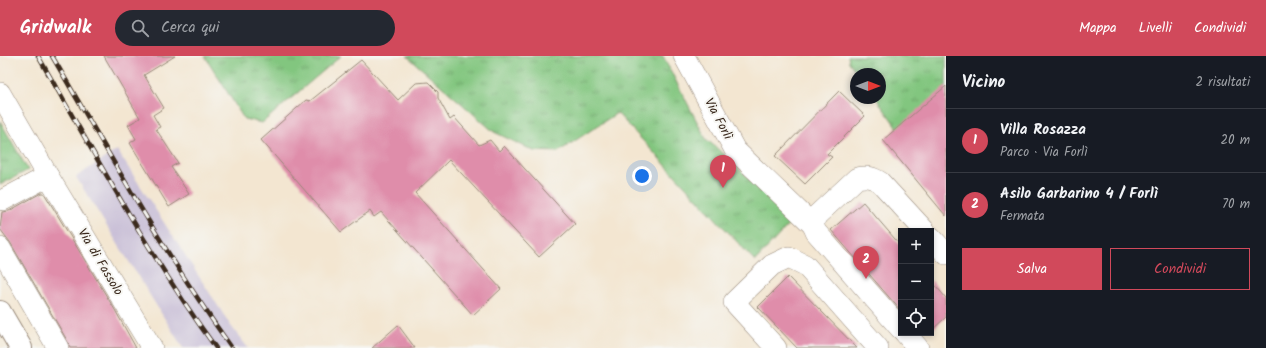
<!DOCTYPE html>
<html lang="it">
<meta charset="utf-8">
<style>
:root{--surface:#171b24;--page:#242831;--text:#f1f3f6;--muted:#9ea1a6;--line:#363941;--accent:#d1495b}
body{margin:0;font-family:Kalam,sans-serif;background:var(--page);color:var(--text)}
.controls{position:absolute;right:12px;bottom:12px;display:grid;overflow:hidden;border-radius:0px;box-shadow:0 2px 6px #0003}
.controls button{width:36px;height:36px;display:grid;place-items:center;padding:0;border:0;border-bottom:1px solid var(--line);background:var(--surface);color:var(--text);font:20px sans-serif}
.compass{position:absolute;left:850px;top:12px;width:36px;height:36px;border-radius:50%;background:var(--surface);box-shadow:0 2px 6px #0003;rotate:90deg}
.you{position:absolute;left:642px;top:120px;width:14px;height:14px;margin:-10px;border:3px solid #fff;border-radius:50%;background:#1a73e8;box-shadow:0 0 0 6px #1a73e833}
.badge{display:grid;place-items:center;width:26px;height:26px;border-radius:50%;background:var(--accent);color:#fff;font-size:13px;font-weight:700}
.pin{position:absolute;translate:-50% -33px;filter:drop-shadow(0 1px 2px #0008)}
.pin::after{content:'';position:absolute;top:21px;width:14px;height:12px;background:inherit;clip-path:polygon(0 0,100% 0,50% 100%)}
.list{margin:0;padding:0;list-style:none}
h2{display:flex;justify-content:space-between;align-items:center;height:52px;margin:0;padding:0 16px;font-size:17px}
h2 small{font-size:13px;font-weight:400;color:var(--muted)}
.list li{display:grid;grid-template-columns:26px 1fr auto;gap:12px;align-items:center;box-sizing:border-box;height:64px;padding:0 16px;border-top:1px solid var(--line)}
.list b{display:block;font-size:15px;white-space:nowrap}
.list p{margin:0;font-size:13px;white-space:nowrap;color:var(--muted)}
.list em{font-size:13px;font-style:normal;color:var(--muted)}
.actions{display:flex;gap:8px;padding:12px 16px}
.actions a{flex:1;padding:9px 0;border:1px solid var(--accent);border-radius:0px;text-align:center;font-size:14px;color:var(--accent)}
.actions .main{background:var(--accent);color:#fff}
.icon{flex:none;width:22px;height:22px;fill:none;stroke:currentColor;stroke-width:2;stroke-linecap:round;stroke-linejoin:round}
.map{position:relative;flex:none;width:946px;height:292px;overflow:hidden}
header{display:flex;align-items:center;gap:24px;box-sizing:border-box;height:56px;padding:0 20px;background:var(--accent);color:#fff}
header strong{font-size:19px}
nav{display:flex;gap:22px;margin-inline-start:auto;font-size:14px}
.search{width:280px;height:36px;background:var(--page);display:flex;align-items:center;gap:10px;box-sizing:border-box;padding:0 14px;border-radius:22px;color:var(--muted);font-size:15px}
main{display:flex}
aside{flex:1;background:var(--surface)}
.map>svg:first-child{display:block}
.railway{fill:#c9bfd7}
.grass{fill:url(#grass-tufts);stroke:#5e784e}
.building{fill:#df8daa}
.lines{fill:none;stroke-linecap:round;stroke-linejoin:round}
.street-casing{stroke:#978878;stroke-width:22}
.secondary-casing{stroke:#978878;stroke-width:24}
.street{stroke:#fff;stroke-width:21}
.secondary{stroke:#fff;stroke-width:22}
.rail-casing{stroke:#3b2a1e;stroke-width:4.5}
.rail{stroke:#f6f6f2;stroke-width:3;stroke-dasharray:9;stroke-linecap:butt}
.labels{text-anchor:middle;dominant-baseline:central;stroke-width:4;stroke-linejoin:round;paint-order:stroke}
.street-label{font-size:13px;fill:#3b2a1e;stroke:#f6f6f2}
</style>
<header>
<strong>Gridwalk</strong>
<div class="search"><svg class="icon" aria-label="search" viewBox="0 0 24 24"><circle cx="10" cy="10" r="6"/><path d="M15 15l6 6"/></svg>Cerca qui</div>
<nav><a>Mappa</a><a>Livelli</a><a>Condividi</a></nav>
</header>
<main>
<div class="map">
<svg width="946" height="292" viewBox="0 0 946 292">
<defs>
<pattern id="grass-tufts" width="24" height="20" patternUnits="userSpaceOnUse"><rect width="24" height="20" fill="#82c67f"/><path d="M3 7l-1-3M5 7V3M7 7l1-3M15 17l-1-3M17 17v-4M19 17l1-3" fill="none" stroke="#6ca167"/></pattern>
</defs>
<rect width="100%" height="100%" fill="#f6f6f2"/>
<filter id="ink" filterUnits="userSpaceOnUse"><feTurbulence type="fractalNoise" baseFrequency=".025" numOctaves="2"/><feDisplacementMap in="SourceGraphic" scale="8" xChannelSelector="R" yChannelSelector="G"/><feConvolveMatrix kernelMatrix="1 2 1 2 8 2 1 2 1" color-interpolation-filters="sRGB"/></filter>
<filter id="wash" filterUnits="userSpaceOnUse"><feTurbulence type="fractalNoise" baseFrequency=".012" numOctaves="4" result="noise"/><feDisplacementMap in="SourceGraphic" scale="16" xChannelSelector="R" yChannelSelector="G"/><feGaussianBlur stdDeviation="0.9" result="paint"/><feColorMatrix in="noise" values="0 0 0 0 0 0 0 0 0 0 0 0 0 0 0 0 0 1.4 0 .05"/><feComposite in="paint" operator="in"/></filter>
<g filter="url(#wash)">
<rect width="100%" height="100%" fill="#f3e6d1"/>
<!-- railway -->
<polygon class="railway" points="117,94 231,270 248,292 183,292 76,121"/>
<!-- grass -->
<g class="grass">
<polygon points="205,0 341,0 262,67 244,63"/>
<polygon points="407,0 663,0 706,83 726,100 793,164 755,205 617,57 558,96 534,95 494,76"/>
<polygon points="848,0 946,0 946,33 898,73 876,42 880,42 880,18 858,18 849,6"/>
<polygon points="0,65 28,114 0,129"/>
</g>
<g id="blocks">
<!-- building -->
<g class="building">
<polygon points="104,0 175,0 144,19 164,52 153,59 160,71 156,73 178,107 171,111 189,138 169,151 130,87 136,83 128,69 140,62"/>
<polygon points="361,4 398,44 416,27 428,26 438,36 438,42 450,64 454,61 479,89 490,84 499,95 504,90 575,168 539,201 449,104 415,137 501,233 473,259 381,156 374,161 370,155 341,176 261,84 306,44 310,45"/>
<polygon points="946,30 946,160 883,84"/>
<polygon points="839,35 865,60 827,98 832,101 805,128 775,100"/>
<polygon points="41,137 44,137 115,254 136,292 70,292 68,286 10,186 0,173 2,156 9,155"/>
<polygon points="863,146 901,190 901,255 831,174"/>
<polygon points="788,221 857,292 797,292 758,251"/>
<polygon points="931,224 946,242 946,261 931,275"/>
<polygon points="398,269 415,292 372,292"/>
</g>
</g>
</g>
<g filter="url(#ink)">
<use href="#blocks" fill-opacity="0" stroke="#978878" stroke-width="1"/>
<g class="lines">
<defs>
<g id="street">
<polyline points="684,0 735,94 813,169"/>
<polyline points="0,37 48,120 152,292"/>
<polyline points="3,144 48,120"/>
<polyline points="931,181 946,198"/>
<polyline points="0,192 58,292"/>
<path d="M901,273L816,176L813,169L816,160L857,122C867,120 872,121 880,126L925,175"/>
<polyline points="905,277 918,292"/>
<polyline points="776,292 734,246 772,209 789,201 805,209 878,292"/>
</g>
<polyline id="secondary" points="0,256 21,292"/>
</defs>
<!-- street casing -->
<use href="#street" class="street-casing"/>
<!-- secondary casing -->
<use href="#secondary" class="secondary-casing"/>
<!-- street -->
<use href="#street" class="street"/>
<!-- secondary -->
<use href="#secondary" class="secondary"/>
<defs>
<g id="rail">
<path d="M38,0C95,98 149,200 216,292"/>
<path d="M52,0C110,99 165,199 232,292"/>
</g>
</defs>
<!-- rail casing -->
<use href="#rail" class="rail-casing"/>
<!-- rail -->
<use href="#rail" class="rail"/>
</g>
</g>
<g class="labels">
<!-- street labels -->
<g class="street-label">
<text transform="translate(718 63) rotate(62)">Via Forlì</text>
<text transform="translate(100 206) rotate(59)">Via di Fassolo</text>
</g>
</g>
</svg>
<div class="controls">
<button>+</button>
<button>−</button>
<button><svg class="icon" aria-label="locate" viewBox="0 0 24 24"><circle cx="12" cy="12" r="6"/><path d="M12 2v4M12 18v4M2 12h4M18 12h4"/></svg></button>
</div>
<svg class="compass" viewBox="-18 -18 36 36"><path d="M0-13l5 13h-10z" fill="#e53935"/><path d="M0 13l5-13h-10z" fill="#9ea1a6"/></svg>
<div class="you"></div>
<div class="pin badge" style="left:723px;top:132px">1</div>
<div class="pin badge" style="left:866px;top:223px">2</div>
</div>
<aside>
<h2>Vicino<small>2 risultati</small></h2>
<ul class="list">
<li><span class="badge">1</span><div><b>Villa Rosazza</b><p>Parco · Via Forlì</p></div><em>20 m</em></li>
<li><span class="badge">2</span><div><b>Asilo Garbarino 4 / Forlì</b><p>Fermata</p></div><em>70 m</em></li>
</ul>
<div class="actions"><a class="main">Salva</a><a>Condividi</a></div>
</aside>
</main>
